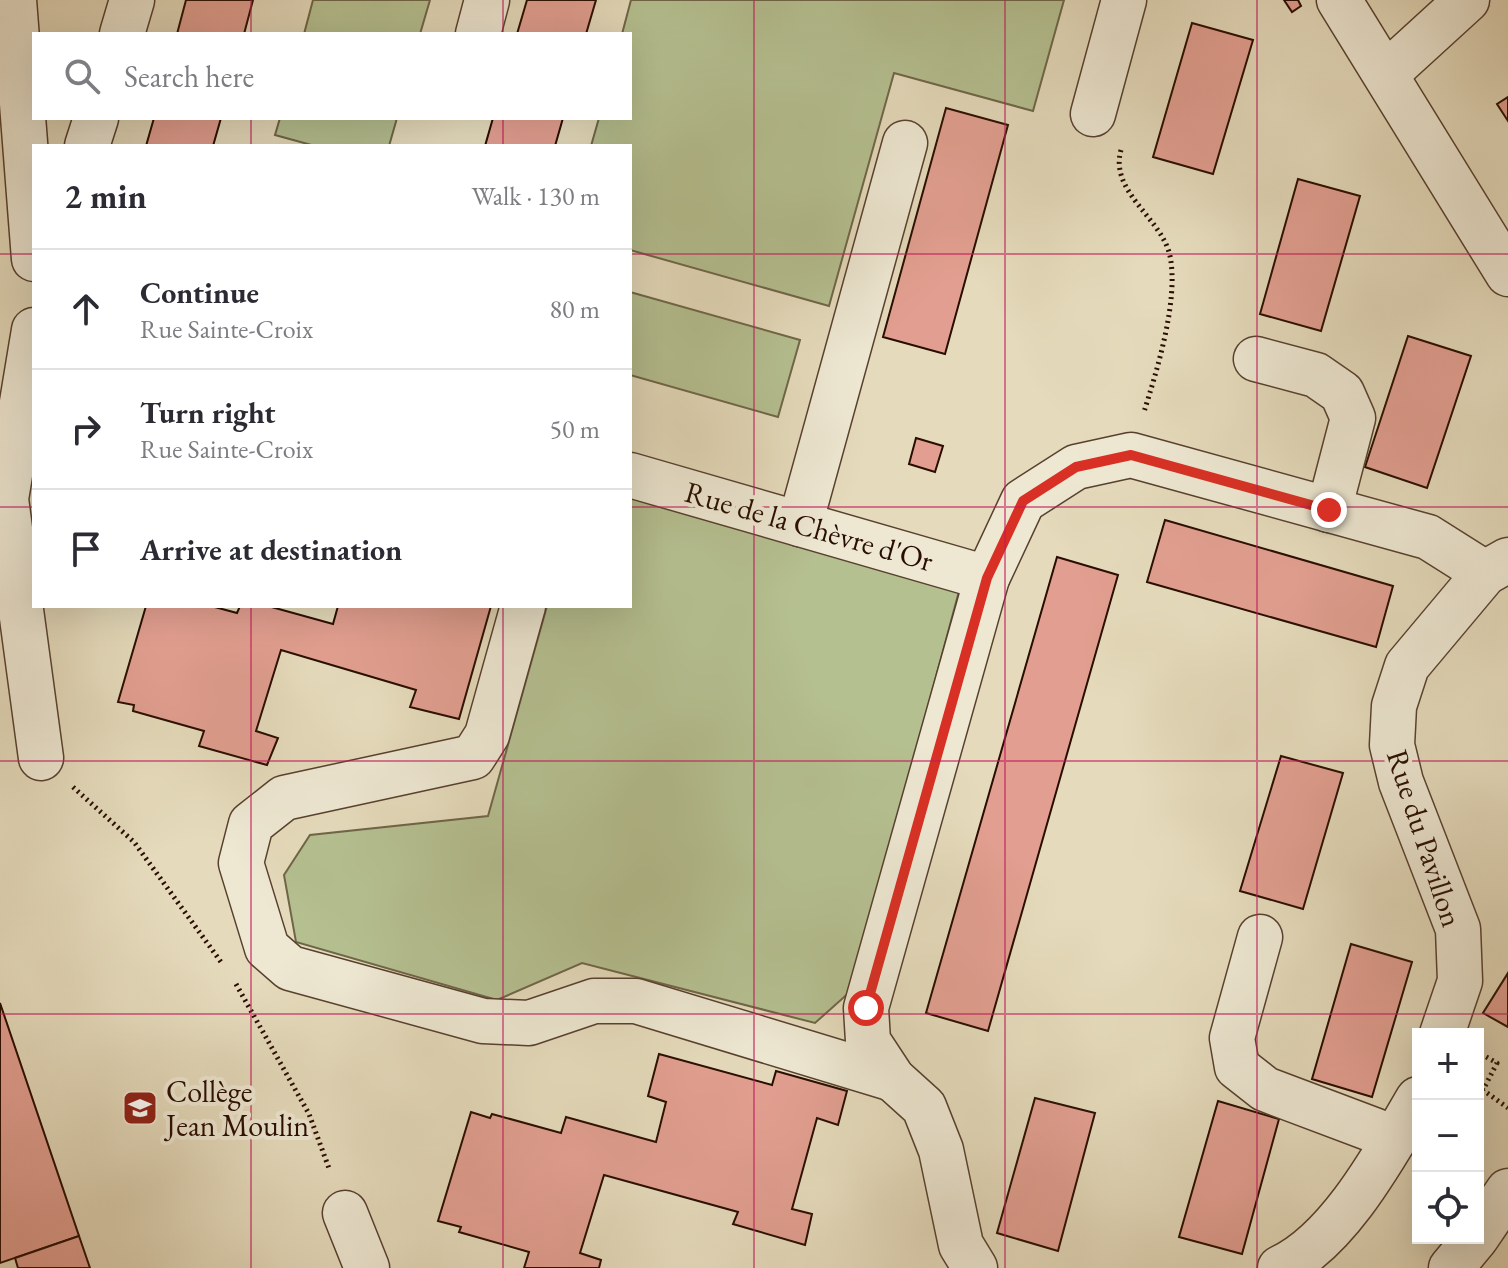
<!DOCTYPE html>
<meta charset="utf-8">
<style>
:root{--surface:#fff;--page:#f2f2f3;--text:#2b2b33;--muted:#7c7c81;--line:#e1e1e2}
body{margin:0;font-family:"EB Garamond",serif;background:var(--page);color:var(--text)}
.controls{position:absolute;right:24px;bottom:24px;display:grid;overflow:hidden;border-radius:0px;box-shadow:0 8px 32px #0002}
.controls button{width:72px;height:72px;display:grid;place-items:center;padding:0;border:0;border-bottom:2px solid var(--line);background:var(--surface);color:var(--text);font:40px sans-serif}
.stop{position:absolute;width:24px;height:24px;margin:-18px;border:6px solid #d93025;border-radius:50%;background:#fff}
.stop.end{background:#d93025;border-color:#fff;box-shadow:0 2px 8px #0008}
.list{margin:0;padding:0;list-style:none}
h2{display:flex;justify-content:space-between;align-items:center;height:104px;margin:0;padding:0 32px;font-size:34px}
h2 small{font-size:26px;font-weight:400;color:var(--muted)}
.list li{display:grid;grid-template-columns:52px 1fr auto;gap:24px;align-items:center;box-sizing:border-box;height:120px;padding:0 32px;border-top:2px solid var(--line)}
.list b{display:block;font-size:30px;white-space:nowrap}
.list p{margin:0;font-size:26px;white-space:nowrap;color:var(--muted)}
.list em{font-size:26px;font-style:normal;color:var(--muted)}
.icon{flex:none;width:44px;height:44px;fill:none;stroke:currentColor;stroke-width:2;stroke-linecap:round;stroke-linejoin:round}
.map{position:relative;flex:none;width:1508px;height:1268px;overflow:hidden}
.search{position:absolute;background:var(--surface);box-shadow:0 8px 32px #0002;left:32px;top:32px;width:600px;height:88px;display:flex;align-items:center;gap:20px;box-sizing:border-box;padding:0 28px;border-radius:0px;color:var(--muted);font-size:30px}
.panel{position:absolute;background:var(--surface);box-shadow:0 8px 32px #0002;left:32px;top:144px;width:600px;height:464px;border-radius:0px}
.map>svg:first-child{display:block}
.green{fill:#b5c091;stroke:#6f6648;stroke-width:2}
.building{fill:#e29f91;stroke:#290d00;stroke-width:2}
.lines{fill:none;stroke-linecap:round;stroke-linejoin:round}
.minor-casing{stroke:#58402f;stroke-width:47}
.path{stroke:#290d00;stroke-width:5;stroke-dasharray:2 4;stroke-linecap:butt}
.minor{stroke:#eee8d3;stroke-width:44}
.route{stroke:#d93025;stroke-width:10}
.grid{fill:none;stroke:#c2185b;stroke-width:2;stroke-opacity:0.55}
.labels{text-anchor:middle;dominant-baseline:central;stroke-width:8;stroke-linejoin:round;paint-order:stroke}
.street-label{font-size:30px;fill:#290d00;stroke:#eee8d3}
.poi-label{font-size:30px;fill:#290d00;stroke:#eee8d3;text-anchor:start}
</style>
<div class="map">
<svg width="1508" height="1268" viewBox="0 0 1508 1268">
<rect width="100%" height="100%" fill="#e5dbbc"/>
<filter id="stains"><feTurbulence type="fractalNoise" baseFrequency=".0025" numOctaves="4"/><feColorMatrix values="0 0 0 0 .2 0 0 0 0 .09 0 0 0 0 .02 0 0 0 .5 -.17"/></filter>
<radialGradient id="worn" r=".72"><stop offset=".6" stop-color="#630" stop-opacity="0"/><stop offset="1" stop-color="#630" stop-opacity=".3"/></radialGradient>
<!-- green -->
<g class="green">
<polygon points="313,0 430,0 420,34 304,34"/>
<polygon points="631,0 1064,0 1033,111 894,73 829,306 630,250 630,146 591,146 599,118 630,118 630,34 622,34"/>
<polygon points="280,118 397,118 389,146 315,146 275,135"/>
<polygon points="630,292 800,340 778,417 630,375"/>
<polygon points="630,497 962,580 852,990 815,1023 582,963 497,1000 296,942 284,875 310,835 488,816 547,606 630,606"/>
</g>
<!-- building -->
<g class="building">
<polygon points="186,0 253,0 244,34 177,34"/>
<polygon points="527,0 596,0 586,34 517,34"/>
<polygon points="1284,0 1298,0 1301,6 1292,12"/>
<polygon points="1192,23 1253,40 1213,174 1153,157"/>
<polygon points="1508,97 1508,121 1497,104"/>
<polygon points="946,108 1008,125 945,354 883,337"/>
<polygon points="154,118 221,118 213,146 146,146"/>
<polygon points="493,118 563,118 555,146 485,146"/>
<polygon points="1298,179 1360,196 1321,331 1260,314"/>
<polygon points="1408,336 1471,356 1427,488 1365,467"/>
<polygon points="916,438 943,446 935,472 909,464"/>
<polygon points="1165,520 1393,586 1376,647 1147,582"/>
<polygon points="1057,557 1118,575 988,1031 926,1013"/>
<polygon points="146,606 211,606 237,613 240,606 268,606 333,624 338,606 491,606 459,719 410,707 416,690 281,650 256,731 278,738 267,765 199,746 204,731 133,711 134,705 118,702"/>
<polygon points="1281,756 1343,773 1303,909 1240,891"/>
<polygon points="1351,944 1412,962 1372,1097 1312,1079"/>
<polygon points="1508,973 1508,1027 1483,1013"/>
<polygon points="0,1003 79,1236 0,1263"/>
<polygon points="659,1054 772,1085 776,1071 847,1091 838,1125 817,1118 792,1209 812,1214 805,1245 733,1224 738,1212 604,1175 580,1253 601,1260 599,1268 524,1268 529,1252 459,1232 461,1227 438,1221 471,1112 490,1118 492,1114 561,1133 566,1117 656,1142 666,1102 648,1096"/>
<polygon points="1035,1098 1095,1113 1058,1251 997,1233"/>
<polygon points="1218,1101 1279,1119 1242,1254 1179,1237"/>
<polygon points="79,1236 90,1268 18,1268 15,1258"/>
</g>
<g class="lines">
<defs>
<g id="minor">
<polyline points="14,0 34,259"/>
<polyline points="1339,0 1508,274"/>
<polyline points="122,34 132,0"/>
<polyline points="478,34 487,0"/>
<polyline points="1386,74 1467,0"/>
<polyline points="1093,114 1124,0"/>
<polyline points="87,146 96,118"/>
<polyline points="34,330 6,499 41,758"/>
<polyline points="1256,359 1316,375 1342,393 1353,418 1329,510"/>
<polyline points="630,475 987,578"/>
<polyline points="800,524 905,143"/>
<polyline points="523,606 487,735 473,757 284,798 251,824 241,863 267,948 290,968 483,1021 529,1023 594,1001 636,1001 893,1079"/>
<polyline points="1260,937 1232,1038 1237,1067 1265,1089 1395,1138"/>
<polyline points="1442,1034 1460,981 1458,929 1401,782 1392,745 1394,706 1407,666 1485,573 1508,560"/>
<polyline points="345,1213 367,1268"/>
<polyline points="1478,1235 1508,1191"/>
<polyline points="975,1268 961,1245 941,1150 924,1107 893,1079 868,1041 866,1008 987,578 1023,501 1076,467 1131,455 1428,537 1485,573"/>
<path d="M1280,1268C1339,1241 1386,1153 1418,1099"/>
<polyline points="1451,1268 1476,1238"/>
</g>
</defs>
<!-- minor casing -->
<use href="#minor" class="minor-casing"/>
<!-- path -->
<g class="path">
<path d="M1121,150C1109,192 1162,218 1170,256C1179,300 1157,370 1144,412"/>
<polyline points="73,787 134,842 221,962"/>
<polyline points="236,984 309,1114 330,1171"/>
<polyline points="1481,1054 1497,1063 1483,1090 1508,1108"/>
</g>
<!-- minor -->
<use href="#minor" class="minor"/>
</g>
<g class="lines">
<!-- route -->
<polyline class="route" points="866,1008 987,578 1023,501 1076,467 1131,455 1329,510"/>
</g>
<!-- grid -->
<path class="grid" d="M251,0V34M503,0V34M754,0V1268M1005,0V1268M1257,0V1268M251,118V146M503,118V146M0,254H34M630,254H1508M0,507H34M630,507H1508M251,606V1268M503,606V1268M0,761H1508M0,1014H1508"/>
<!-- icons -->
<defs>
<symbol id="school-square" viewBox="-11 -11 22 22"><rect x="-9" y="-9" width="18" height="18" rx="4" fill="#8f2418" stroke="#eee8d3"/><path d="M0-5L7-2L0 1L-7-2ZM-4 1L0 2.5L4 1V4Q0 6-4 4Z" fill="#fff"/></symbol>
</defs>
<g fill-rule="evenodd">
<use href="#school-square" x="120" y="1088" width="40" height="40"/>
</g>
<g class="labels">
<!-- street labels -->
<g class="street-label">
<text transform="translate(809 526) rotate(16)">Rue de la Chèvre d'Or</text>
<text transform="translate(1425 838) rotate(72)">Rue du Pavillon</text>
</g>
<!-- poi labels -->
<g class="poi-label">
<text x="166" y="1091">Collège<tspan x="166" dy="34">Jean Moulin</tspan></text>
</g>
</g>
<rect width="100%" height="100%" filter="url(#stains)"/>
<rect width="100%" height="100%" fill="url(#worn)"/>
</svg>
<div class="controls">
<button>+</button>
<button>−</button>
<button><svg class="icon" aria-label="locate" viewBox="0 0 24 24"><circle cx="12" cy="12" r="6"/><path d="M12 2v4M12 18v4M2 12h4M18 12h4"/></svg></button>
</div>
<div class="stop" style="left:866px;top:1008px"></div>
<div class="stop end" style="left:1329px;top:510px"></div>
<div class="search"><svg class="icon" aria-label="search" viewBox="0 0 24 24"><circle cx="10" cy="10" r="6"/><path d="M15 15l6 6"/></svg>Search here</div>
<section class="panel">
<h2>2 min<small>Walk · 130 m</small></h2>
<ul class="list">
<li><svg class="icon" aria-label="ahead" viewBox="0 0 24 24"><path d="M12 20V5M6 11l6-6 6 6"/></svg><div><b>Continue</b><p>Rue Sainte-Croix</p></div><em>80 m</em></li>
<li><svg class="icon" aria-label="right" viewBox="0 0 24 24"><path d="M7 20v-9h11M14 6l5 5-5 5"/></svg><div><b>Turn right</b><p>Rue Sainte-Croix</p></div><em>50 m</em></li>
<li><svg class="icon" aria-label="arrive" viewBox="0 0 24 24"><path d="M6 21V4h12l-3 4 3 4H6"/></svg><div><b>Arrive at destination</b></div></li>
</ul>
</section>
</div>
